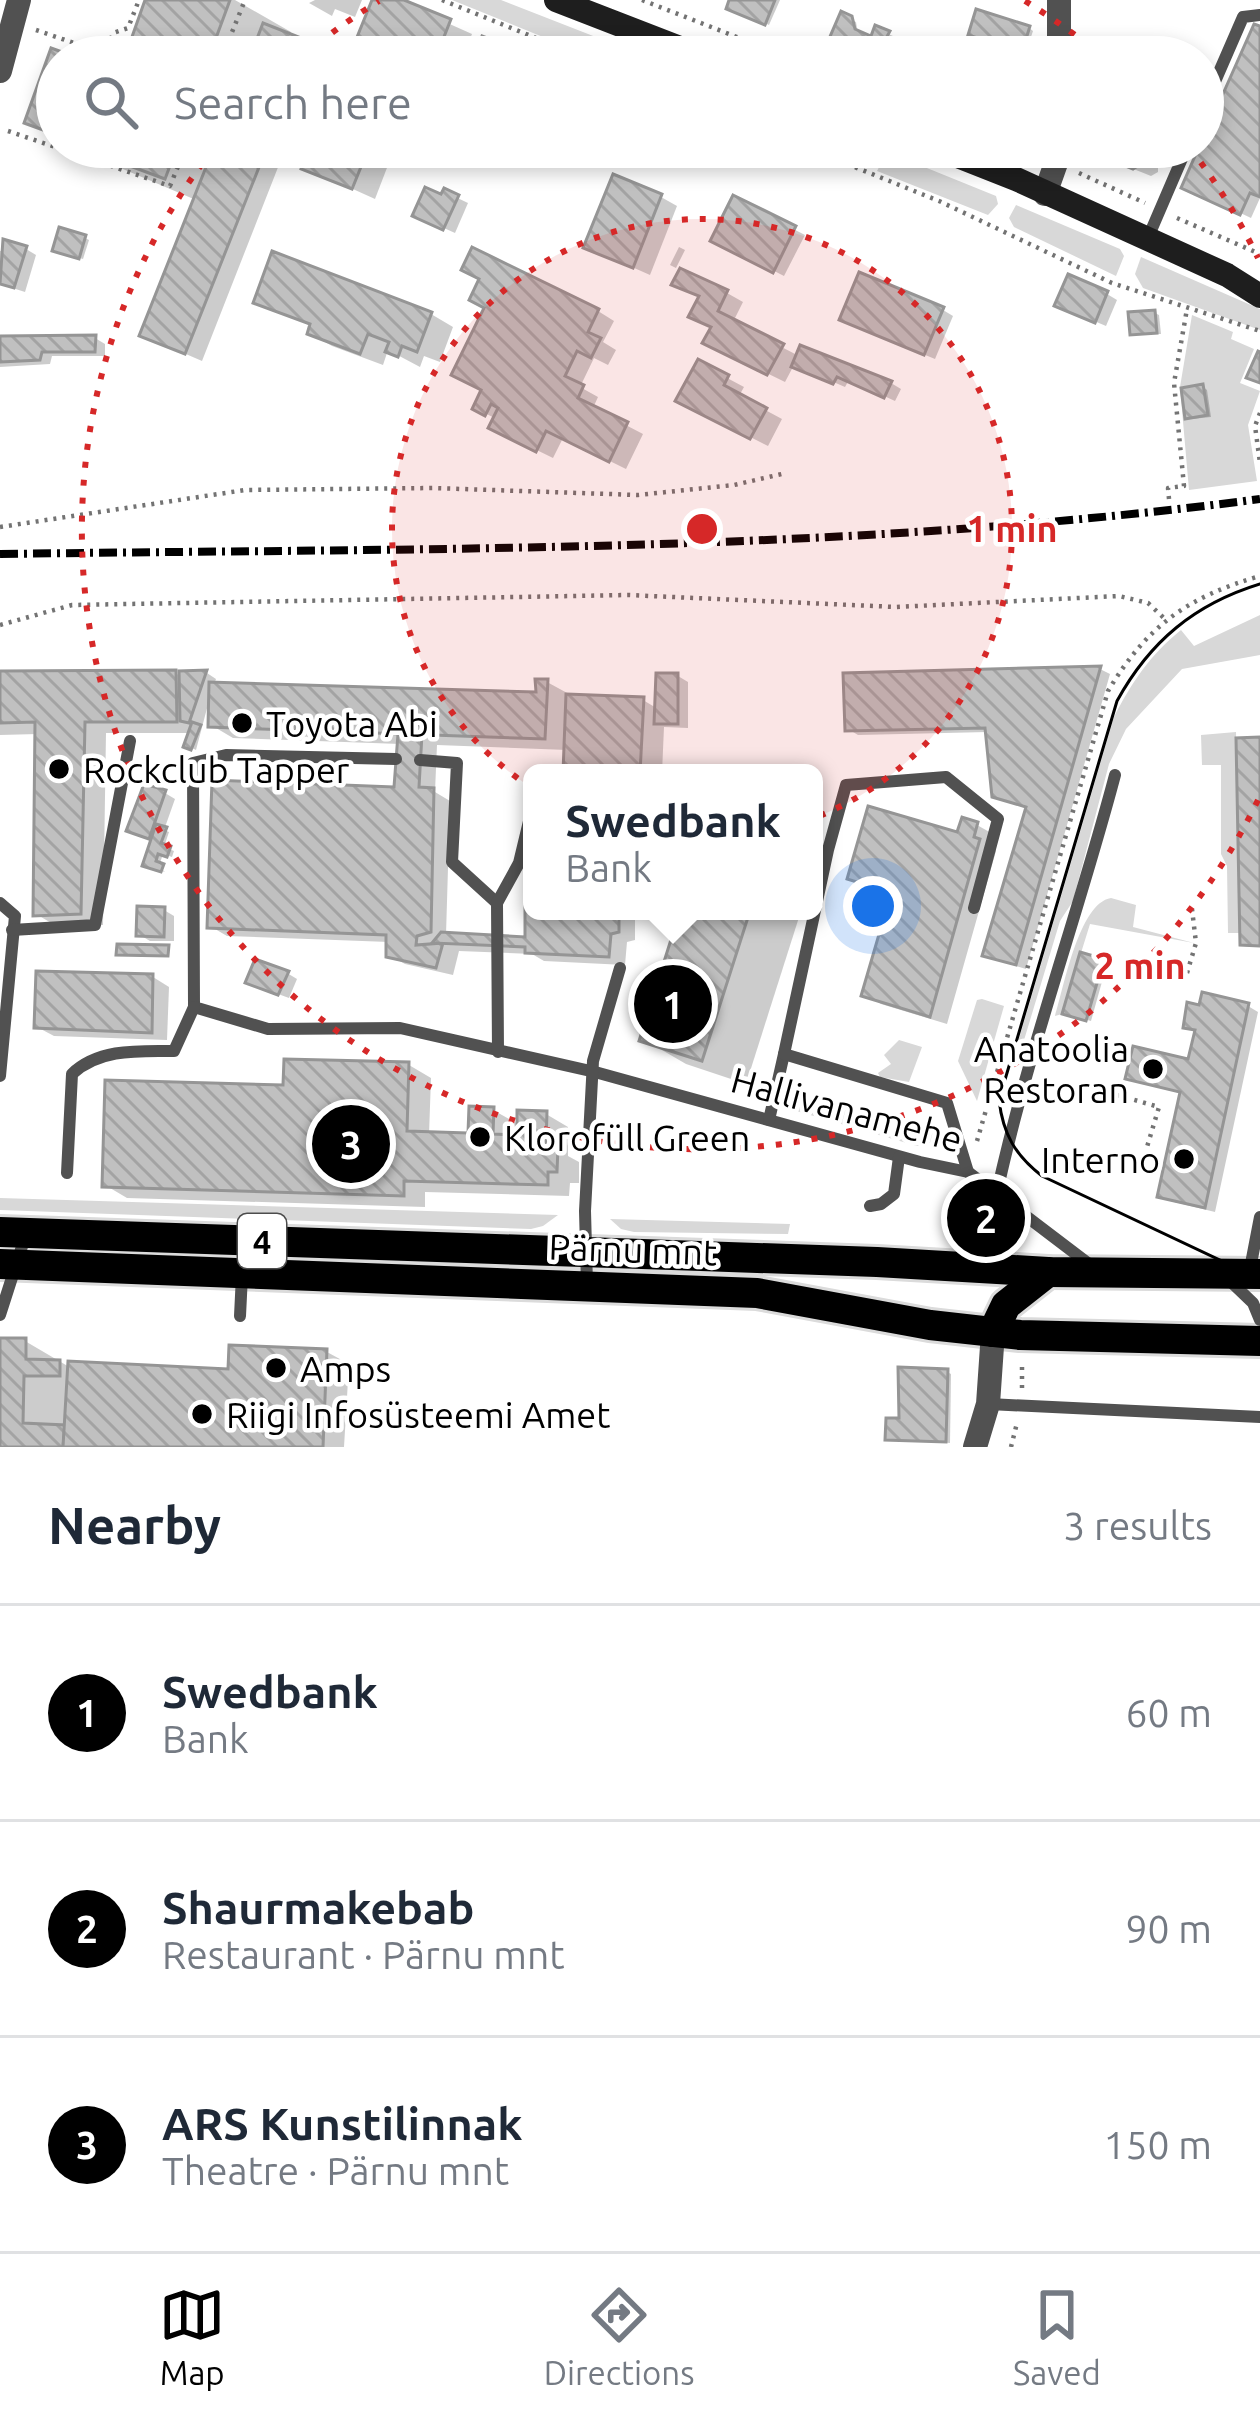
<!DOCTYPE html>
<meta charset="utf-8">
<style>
:root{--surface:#fff;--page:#f6f6f7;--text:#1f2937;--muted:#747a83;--line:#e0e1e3;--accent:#000}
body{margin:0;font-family:Ubuntu,sans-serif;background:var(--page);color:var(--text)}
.you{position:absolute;left:873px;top:906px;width:42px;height:42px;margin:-30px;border:9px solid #fff;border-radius:50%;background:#1a73e8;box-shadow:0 0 0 18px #1a73e833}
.badge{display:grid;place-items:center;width:78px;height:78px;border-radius:50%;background:var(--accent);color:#fff;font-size:39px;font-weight:700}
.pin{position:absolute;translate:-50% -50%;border:6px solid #fff;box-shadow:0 3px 12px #0006}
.popup{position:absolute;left:523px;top:764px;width:300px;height:156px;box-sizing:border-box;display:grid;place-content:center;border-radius:18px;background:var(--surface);filter:drop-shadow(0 3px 9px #0005);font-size:39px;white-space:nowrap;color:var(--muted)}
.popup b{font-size:45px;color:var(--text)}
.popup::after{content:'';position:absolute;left:50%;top:100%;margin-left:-24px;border:24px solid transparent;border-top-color:var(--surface)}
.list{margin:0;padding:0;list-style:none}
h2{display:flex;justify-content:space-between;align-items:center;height:156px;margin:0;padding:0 48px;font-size:51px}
h2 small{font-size:39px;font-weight:400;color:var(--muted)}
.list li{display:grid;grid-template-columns:78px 1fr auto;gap:36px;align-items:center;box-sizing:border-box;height:216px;padding:0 48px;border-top:3px solid var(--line)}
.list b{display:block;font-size:45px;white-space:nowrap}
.list p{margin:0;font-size:39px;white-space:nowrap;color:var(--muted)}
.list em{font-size:39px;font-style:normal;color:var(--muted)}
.icon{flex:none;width:66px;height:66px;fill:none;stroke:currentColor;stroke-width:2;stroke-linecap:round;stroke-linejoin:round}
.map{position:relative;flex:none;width:1260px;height:1447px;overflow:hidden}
.search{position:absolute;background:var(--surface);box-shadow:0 6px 18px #0003;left:36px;right:36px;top:36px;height:132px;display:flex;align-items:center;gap:30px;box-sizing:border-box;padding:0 42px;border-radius:66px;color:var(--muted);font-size:45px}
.sheet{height:804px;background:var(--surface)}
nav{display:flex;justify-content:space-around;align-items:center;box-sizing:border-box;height:168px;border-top:3px solid var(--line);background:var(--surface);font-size:33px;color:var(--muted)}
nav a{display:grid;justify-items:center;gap:6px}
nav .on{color:var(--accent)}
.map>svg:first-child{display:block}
.grass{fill:#d8d8d8}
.shadow{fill:#0003}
.building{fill:url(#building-back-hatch);stroke:#959595;stroke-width:3}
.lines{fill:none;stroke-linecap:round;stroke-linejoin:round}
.primary-casing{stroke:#dbdbdb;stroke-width:36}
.path{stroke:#737373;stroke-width:4.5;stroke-dasharray:3 6;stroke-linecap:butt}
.lane{stroke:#515151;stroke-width:12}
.street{stroke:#515151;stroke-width:24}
.secondary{stroke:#1e1e1e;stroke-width:24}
.primary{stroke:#000;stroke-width:30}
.tram{stroke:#000;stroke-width:3}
.rail{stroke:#000;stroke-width:8;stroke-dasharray:18 6 3 6;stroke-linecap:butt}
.ring{fill:none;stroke:#d62828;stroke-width:6;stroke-dasharray:6 12}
.poi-dot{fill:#000;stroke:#fff;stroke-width:4.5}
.labels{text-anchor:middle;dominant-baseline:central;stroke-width:9;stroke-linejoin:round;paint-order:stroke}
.shield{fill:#fff;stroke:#4c4c4c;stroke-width:3}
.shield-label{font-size:33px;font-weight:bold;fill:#000}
.poi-label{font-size:36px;fill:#000;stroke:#fff;text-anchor:start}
.street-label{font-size:36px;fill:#000;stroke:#fff}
.centre{fill:#d62828;stroke:#fff;stroke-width:6}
.ring-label{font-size:36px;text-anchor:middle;font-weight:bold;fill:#d62828;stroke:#fff;stroke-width:9;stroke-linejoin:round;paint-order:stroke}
</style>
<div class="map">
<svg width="1260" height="1447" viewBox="0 0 1260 1447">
<defs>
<pattern id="building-back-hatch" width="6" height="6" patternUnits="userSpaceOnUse" patternTransform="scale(3)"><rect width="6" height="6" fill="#c0c0c0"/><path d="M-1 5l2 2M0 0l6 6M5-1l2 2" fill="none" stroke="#a3a3a3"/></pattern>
</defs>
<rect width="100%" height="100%" fill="#fff"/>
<!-- grass -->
<g class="grass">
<polygon points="452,0 501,0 647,57 592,57"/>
<polygon points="885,156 917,164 996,196 998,204 988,215 877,171"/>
<polygon points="1016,205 1120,249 1124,256 1116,276 1014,227 1009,218"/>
<polygon points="1141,257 1260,309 1260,330 1143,288 1135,274"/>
<polygon points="1192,315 1233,332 1231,339 1254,349 1240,383 1260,391 1248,425 1257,481 1189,490 1180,387"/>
<path d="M1260,615V655L1182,669L1126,729L1109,764L1073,901L1060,921L1018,1060L1013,1059L1114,717C1132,682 1150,655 1181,630L1194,646Z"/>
<polygon points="1236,732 1240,933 1228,933 1227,866 1221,854 1221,765 1202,765 1201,735"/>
<path d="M1111,898L1136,905L1133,927L1194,943L1090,924L1062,1014L1055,1016C1064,987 1079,903 1111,898Z"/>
<polygon points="982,999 1004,1006 977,1101 958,1061 977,1000"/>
<polygon points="899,1040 922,1047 909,1082 880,1077 878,1073 891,1064 884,1055"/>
<polygon points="807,1095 934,1131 945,1139 917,1146 793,1110"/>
<polygon points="0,1198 558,1215 543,1226 531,1229 0,1210"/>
<polygon points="610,1219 790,1224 788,1234 634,1232 621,1229"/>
</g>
<!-- shadow -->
<g class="shadow">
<polygon points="148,0 235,0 291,32 289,36 324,53 322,57 119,57 128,55"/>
<polygon points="315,0 362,0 355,17 335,9 332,16 309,3"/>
<polygon points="375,0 396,0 472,34 463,57 352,57"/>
<polygon points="732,0 780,0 769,25 729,7"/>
<polygon points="842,15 856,22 858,34 873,40 877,29 893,36 887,47 900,52 898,57 835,54"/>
<polygon points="1029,28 1033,31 1026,52 975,36"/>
<polygon points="1256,28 1260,30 1260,198 1251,218 1185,187"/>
<polygon points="71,147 286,147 202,361 142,335 196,200"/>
<polygon points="313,147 395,147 375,199 304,167"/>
<polygon points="569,147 611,147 605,161"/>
<polygon points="1099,147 1158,147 1158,172 1151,176 1116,162"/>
<polygon points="445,192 468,203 455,233 426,220"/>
<polygon points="661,197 677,206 650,275 587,247"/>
<polygon points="735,199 805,235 784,276 714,240"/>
<polygon points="85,238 89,240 83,259 59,252"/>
<polygon points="679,247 685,250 676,268 670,265"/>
<polygon points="26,249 36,255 25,292 0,284 0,251"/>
<polygon points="675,284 727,293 743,302 733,322 799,356 891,383 901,389 895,401 849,380 845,387 794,365 785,382 722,351 701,297"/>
<polygon points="1107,294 1117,300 1106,326 1068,310"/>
<polygon points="257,301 431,314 453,327 440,362 424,356 420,367 388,350 383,365 332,346 310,333 313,327"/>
<polygon points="943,310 953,316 935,359 852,325"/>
<polygon points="598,311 614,321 603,342 616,350 608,365 594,358 580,387 598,397 593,408 643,434 626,469 563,438 553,458 508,436 496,419 476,408"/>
<polygon points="1155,313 1159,315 1161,334 1132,334"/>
<polygon points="95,338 105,344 105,356 52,356 50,364 0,367 0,339"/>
<polygon points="699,363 744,387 739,396 782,419 768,446 695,409"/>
<polygon points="1203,387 1207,390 1211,417 1192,419 1188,417"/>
<polygon points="1100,669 1110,674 1026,969 996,960 986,954 1029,809 994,796 988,732 858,735 848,729"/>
<polygon points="175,673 182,677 182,673 207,673 216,679 214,685 540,695 547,682 569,694 643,700 658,709 678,676 688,682 688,728 664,727 662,773 566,773 567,750 437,745 435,792 450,801 446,935 528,940 532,903 532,911 642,911 641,917 635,915 635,940 627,942 625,965 544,961 532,954 459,951 453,975 405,964 389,955 389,942 227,936 210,926 396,790 400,744 233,738 211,725 210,697 196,750 186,745 191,733 106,733 103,925 58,927 36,914 38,734 0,735 0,674"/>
<polygon points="165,793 175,799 164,830 169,832 164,847 174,851 172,857 163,854 159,866 165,872 150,867 154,841 140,835"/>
<polygon points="977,825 993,834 996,851 947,1024 881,1004 865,994 883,933 883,916 854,903"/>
<polygon points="164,910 174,916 174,941 150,941 140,935"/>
<polygon points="683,911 801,911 746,1084 686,1064 643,1039"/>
<polygon points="1103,961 1107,964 1091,1021 1069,1015"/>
<polygon points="287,973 297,979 289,998 259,987"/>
<polygon points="153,977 169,987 167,1040 54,1036 37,1027"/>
<polygon points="1248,1006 1258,1012 1215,1212 1170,1201 1160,1195 1183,1094 1128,1078 1190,1062 1197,1033 1186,1026"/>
<polygon points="409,1065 431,1078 429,1135 471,1136 493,1110 520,1125 546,1114 568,1127 568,1156 579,1162 579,1183 570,1183 569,1196 425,1192 425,1207 127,1198 105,1185 286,1088"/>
<polygon points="0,1341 25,1341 71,1368 231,1372 327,1352 349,1364 344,1447 0,1447"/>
<polygon points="947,1372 951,1374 950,1443 888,1438"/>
</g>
<!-- building -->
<g class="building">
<polygon points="145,0 230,0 209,57 115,57 119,48 127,51"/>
<polygon points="372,0 404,0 451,19 436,57 349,57"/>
<polygon points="729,0 775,0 765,25 726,9"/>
<polygon points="976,9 1030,26 1022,52 968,35"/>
<polygon points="841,11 852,16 855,29 871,36 875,25 890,31 884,42 898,47 894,57 833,56 829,39"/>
<polygon points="263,23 309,41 303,57 250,57"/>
<polygon points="1254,24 1260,26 1260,197 1250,193 1240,215 1181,188 1199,147 1203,147 1203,139"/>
<polygon points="482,36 535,57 474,57"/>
<polygon points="51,48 76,57 57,57 57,135 24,123"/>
<polygon points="79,147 177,147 165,179"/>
<polygon points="214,147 267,147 185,354 139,336"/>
<polygon points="309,147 369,147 352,189 301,169"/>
<polygon points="1096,147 1142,147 1142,163 1133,169 1096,154"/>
<polygon points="613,174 662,194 633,268 583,248"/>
<polygon points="425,187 441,194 444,188 459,195 443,230 412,216"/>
<polygon points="733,195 796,226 773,273 710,241"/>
<polygon points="59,227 86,235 79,259 52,251"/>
<polygon points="3,239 27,246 14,288 0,284"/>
<polygon points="472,247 599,309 588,332 601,338 591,358 577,351 565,376 584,385 578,398 628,422 609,462 546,431 536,452 488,428 498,408 491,404 485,416 472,409 481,390 451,375 484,308 469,300 479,279 461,270"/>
<polygon points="272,251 432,312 417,352 402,346 398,357 385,352 389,342 368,334 360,354 307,334 310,324 253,303"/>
<polygon points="680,268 728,290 718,311 784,344 767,375 702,343 711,327 688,317 699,296 671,285"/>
<polygon points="859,272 944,307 924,355 839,320"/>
<polygon points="1068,274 1108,291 1095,323 1054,306"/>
<polygon points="1155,310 1157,333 1130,335 1128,312"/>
<polygon points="96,335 95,352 42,352 40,360 0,362 0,336"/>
<polygon points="800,345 892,381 884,398 837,377 833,384 791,367"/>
<polygon points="1258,351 1260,352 1260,383 1246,378"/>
<polygon points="698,359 729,375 724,385 767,408 750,439 675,401"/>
<polygon points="1203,384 1208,415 1185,419 1181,388"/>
<polygon points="1101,666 1016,965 982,956 1026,807 992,797 985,728 845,731 843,673"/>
<polygon points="176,670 177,722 85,722 81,914 33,916 35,722 0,723 0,671"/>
<polygon points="207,670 189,723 180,721 179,671"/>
<polygon points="656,673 678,673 678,724 654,724"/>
<polygon points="535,679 548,679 545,739 208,727 209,682 536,692"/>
<polygon points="566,694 644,697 640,773 563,773"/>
<polygon points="192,722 201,725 191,750 183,747"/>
<polygon points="398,734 422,734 419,787 434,788 431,932 417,936 416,945 443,943 436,968 386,957 386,935 207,928 212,780 394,787"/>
<polygon points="1260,737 1260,946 1240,945 1236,738"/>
<polygon points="144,784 166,790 149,839 126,831"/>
<polygon points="868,806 957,832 962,817 978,822 974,837 980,839 930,1017 861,996 880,931 875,930 880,914 851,905 857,882 847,879"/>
<polygon points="156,824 167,827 161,843 171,846 167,857 158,854 156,861 164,864 161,872 142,866"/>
<polygon points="532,897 532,911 619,911 619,932 611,934 609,957 525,953 525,947 432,943 441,932 525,937 525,906"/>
<polygon points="137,906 165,907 164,937 136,936"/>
<polygon points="680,911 750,911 702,1061 639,1041"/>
<polygon points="117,944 169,945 168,956 116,955"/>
<polygon points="1080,952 1104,959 1086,1021 1062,1014"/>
<polygon points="255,959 289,971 278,995 245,983"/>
<polygon points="36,971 153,974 152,1033 34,1028"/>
<polygon points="1202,992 1249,1003 1205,1208 1157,1197 1180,1092 1125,1079 1133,1046 1188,1059 1195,1030 1183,1028 1187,1002 1199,1005"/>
<polygon points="284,1059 409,1062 407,1131 468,1133 469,1106 494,1107 493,1134 517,1135 517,1110 547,1111 546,1146 558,1147 557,1172 548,1172 548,1185 404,1181 404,1196 102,1187 105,1080 283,1085"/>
<polygon points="975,1206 1002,1221 997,1229 971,1214"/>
<polygon points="0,1338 26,1338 26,1359 60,1360 60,1376 24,1376 23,1423 65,1425 63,1447 0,1447"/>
<polygon points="229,1345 327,1349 323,1447 63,1447 68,1361 228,1369"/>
<polygon points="898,1367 948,1369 946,1442 885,1440 886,1418 899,1418"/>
</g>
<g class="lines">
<defs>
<g id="primary">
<polyline points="0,1232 877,1262 1048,1272 1260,1274"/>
<polyline points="0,1264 757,1293 930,1325 1020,1335 1260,1341"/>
<polyline points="993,1332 1006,1305 1048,1272"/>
</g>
</defs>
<!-- primary casing -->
<use href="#primary" class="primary-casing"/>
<!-- path -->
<g class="path">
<polyline points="442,0 583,57"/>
<polyline points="642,0 788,57"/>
<polyline points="36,30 106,54 113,33 128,28 139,0"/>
<polyline points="222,57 245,0"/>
<polyline points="8,131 170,186 186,147"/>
<polyline points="805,147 939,201 1112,283 1260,331"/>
<polyline points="1016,147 1030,153"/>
<polyline points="1079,173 1145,203"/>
<polyline points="1177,218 1260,254"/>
<polyline points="1260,413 1255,426 1260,463"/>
<polyline points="1169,499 1168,488 1184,486 1174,383 1187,309"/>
<polyline points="0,527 245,490 433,488 638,495 734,485 786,473"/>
<polyline points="0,625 72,605 628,595 896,607 1119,596 1148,603 1166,620"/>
<polyline points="1187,973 1196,943 1192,909"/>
<polyline points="1117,1095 1159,1107 1147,1147"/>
<path d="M977,1141L1108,691C1147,626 1187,597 1260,576"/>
<polyline points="959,1239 965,1193"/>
<polyline points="1022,1388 1022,1364"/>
<polyline points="1011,1447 1017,1423"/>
</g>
<!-- lane -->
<g class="lane">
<polyline points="1203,109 1243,17 1260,15"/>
<polyline points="1147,240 1187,147"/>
<polyline points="396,759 226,755 193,763 194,1007 268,1029 400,1028 595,1072 920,1162 968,1172 1089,1264"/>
<polyline points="420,760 457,763 452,862 497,903 498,1052"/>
<polyline points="0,903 15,916 0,1076"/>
<polyline points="497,903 519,863 532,809"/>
<polyline points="12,930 95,925 130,741"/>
<polyline points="769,1120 784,1054"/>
<polyline points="968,1172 947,1103 784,1054 828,850 846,785 946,777 998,819 974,908"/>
<path d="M67,1173L72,1074C99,1048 140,1051 174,1051L194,1007"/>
<path d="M997,1192C1028,1051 1078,915 1115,775"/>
<polyline points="870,1206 881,1204 894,1194 899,1157"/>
<polyline points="1249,1274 1260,1217"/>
<polyline points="1228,1279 1253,1303 1260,1320"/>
<polyline points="587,1284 585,1211 593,1061 620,968"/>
<polyline points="0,1315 26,1234"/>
<polyline points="240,1316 242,1275"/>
<polyline points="989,1404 1260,1417"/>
</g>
<!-- street -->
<g class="street">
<polyline points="1059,57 1059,0"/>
<polyline points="0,71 19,0"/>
<polyline points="1045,194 1056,163 1057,147"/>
<polyline points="975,1447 988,1404 993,1332"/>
</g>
<!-- secondary -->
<g class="secondary">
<polyline points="556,0 703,57"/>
<polyline points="935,147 1016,179 1227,275 1260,296"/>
</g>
<!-- primary -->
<use href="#primary" class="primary"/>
<!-- tram -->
<path class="tram" d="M1260,584C1195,604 1150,641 1117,701L999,1100C1003,1134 1015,1155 1042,1176L1260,1279"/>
<!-- rail -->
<path class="rail" d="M0,554C421,548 842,554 1260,499"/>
</g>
<!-- distance rings -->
<circle cx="702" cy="529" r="310" fill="#d62828" fill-opacity=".12"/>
<g class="ring">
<circle cx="702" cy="529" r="310"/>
<path d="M1258 800A619 619 0 1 1 214 148M304 55A619 619 0 0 1 379 1M1025 1A619 619 0 0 1 1100 55M1190 148A619 619 0 0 1 1258 258"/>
</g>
<!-- markers -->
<g class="poi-dot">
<circle cx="242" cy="723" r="12"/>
<circle cx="59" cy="769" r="12"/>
<circle cx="1153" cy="1069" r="12"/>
<circle cx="480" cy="1137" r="12"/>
<circle cx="1184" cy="1159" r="12"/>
<circle cx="276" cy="1368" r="12"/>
<circle cx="202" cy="1414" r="12"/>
</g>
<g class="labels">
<!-- shield labels -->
<rect class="shield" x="238" y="1214" width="48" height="54" rx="9"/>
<g class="shield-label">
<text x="262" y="1241">4</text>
</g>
<!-- poi labels -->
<g class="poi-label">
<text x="266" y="723">Toyota Abi</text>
<text x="83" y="769">Rockclub Tapper</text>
<text x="1129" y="1048" text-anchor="end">Anatoolia<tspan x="1129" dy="41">Restoran</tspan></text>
<text x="504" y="1137">Klorofüll Green</text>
<text x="1160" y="1159" text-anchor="end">Interno</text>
<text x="300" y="1368">Amps</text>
<text x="226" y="1414">Riigi Infosüsteemi Amet</text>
</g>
<!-- street labels -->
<g class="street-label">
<text transform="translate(847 1109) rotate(15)">Hallivanamehe</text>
<text transform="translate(633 1249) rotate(2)">Pärnu mnt</text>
</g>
</g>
<circle cx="702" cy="529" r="18" class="centre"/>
<g class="ring-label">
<text x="1012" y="542">1 min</text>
<text x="1140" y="979">2 min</text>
</g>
</svg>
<div class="you"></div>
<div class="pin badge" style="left:673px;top:1004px">1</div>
<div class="popup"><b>Swedbank</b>Bank</div>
<div class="pin badge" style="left:986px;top:1218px">2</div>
<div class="pin badge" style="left:351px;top:1144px">3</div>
<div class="search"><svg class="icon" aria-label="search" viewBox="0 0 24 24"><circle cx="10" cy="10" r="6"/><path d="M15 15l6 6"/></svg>Search here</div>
</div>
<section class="sheet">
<h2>Nearby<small>3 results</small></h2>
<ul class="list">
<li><span class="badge">1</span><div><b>Swedbank</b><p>Bank</p></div><em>60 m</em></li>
<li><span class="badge">2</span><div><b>Shaurmakebab</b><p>Restaurant · Pärnu mnt</p></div><em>90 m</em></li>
<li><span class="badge">3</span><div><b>ARS Kunstilinnak</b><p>Theatre · Pärnu mnt</p></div><em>150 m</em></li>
</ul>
</section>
<nav>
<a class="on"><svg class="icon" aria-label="map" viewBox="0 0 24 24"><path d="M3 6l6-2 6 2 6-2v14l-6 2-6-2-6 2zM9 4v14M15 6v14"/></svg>Map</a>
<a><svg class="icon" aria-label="directions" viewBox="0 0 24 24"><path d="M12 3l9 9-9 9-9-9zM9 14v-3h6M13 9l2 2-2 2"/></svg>Directions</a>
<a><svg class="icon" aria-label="saved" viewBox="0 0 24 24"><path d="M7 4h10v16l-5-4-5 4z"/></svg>Saved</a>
</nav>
